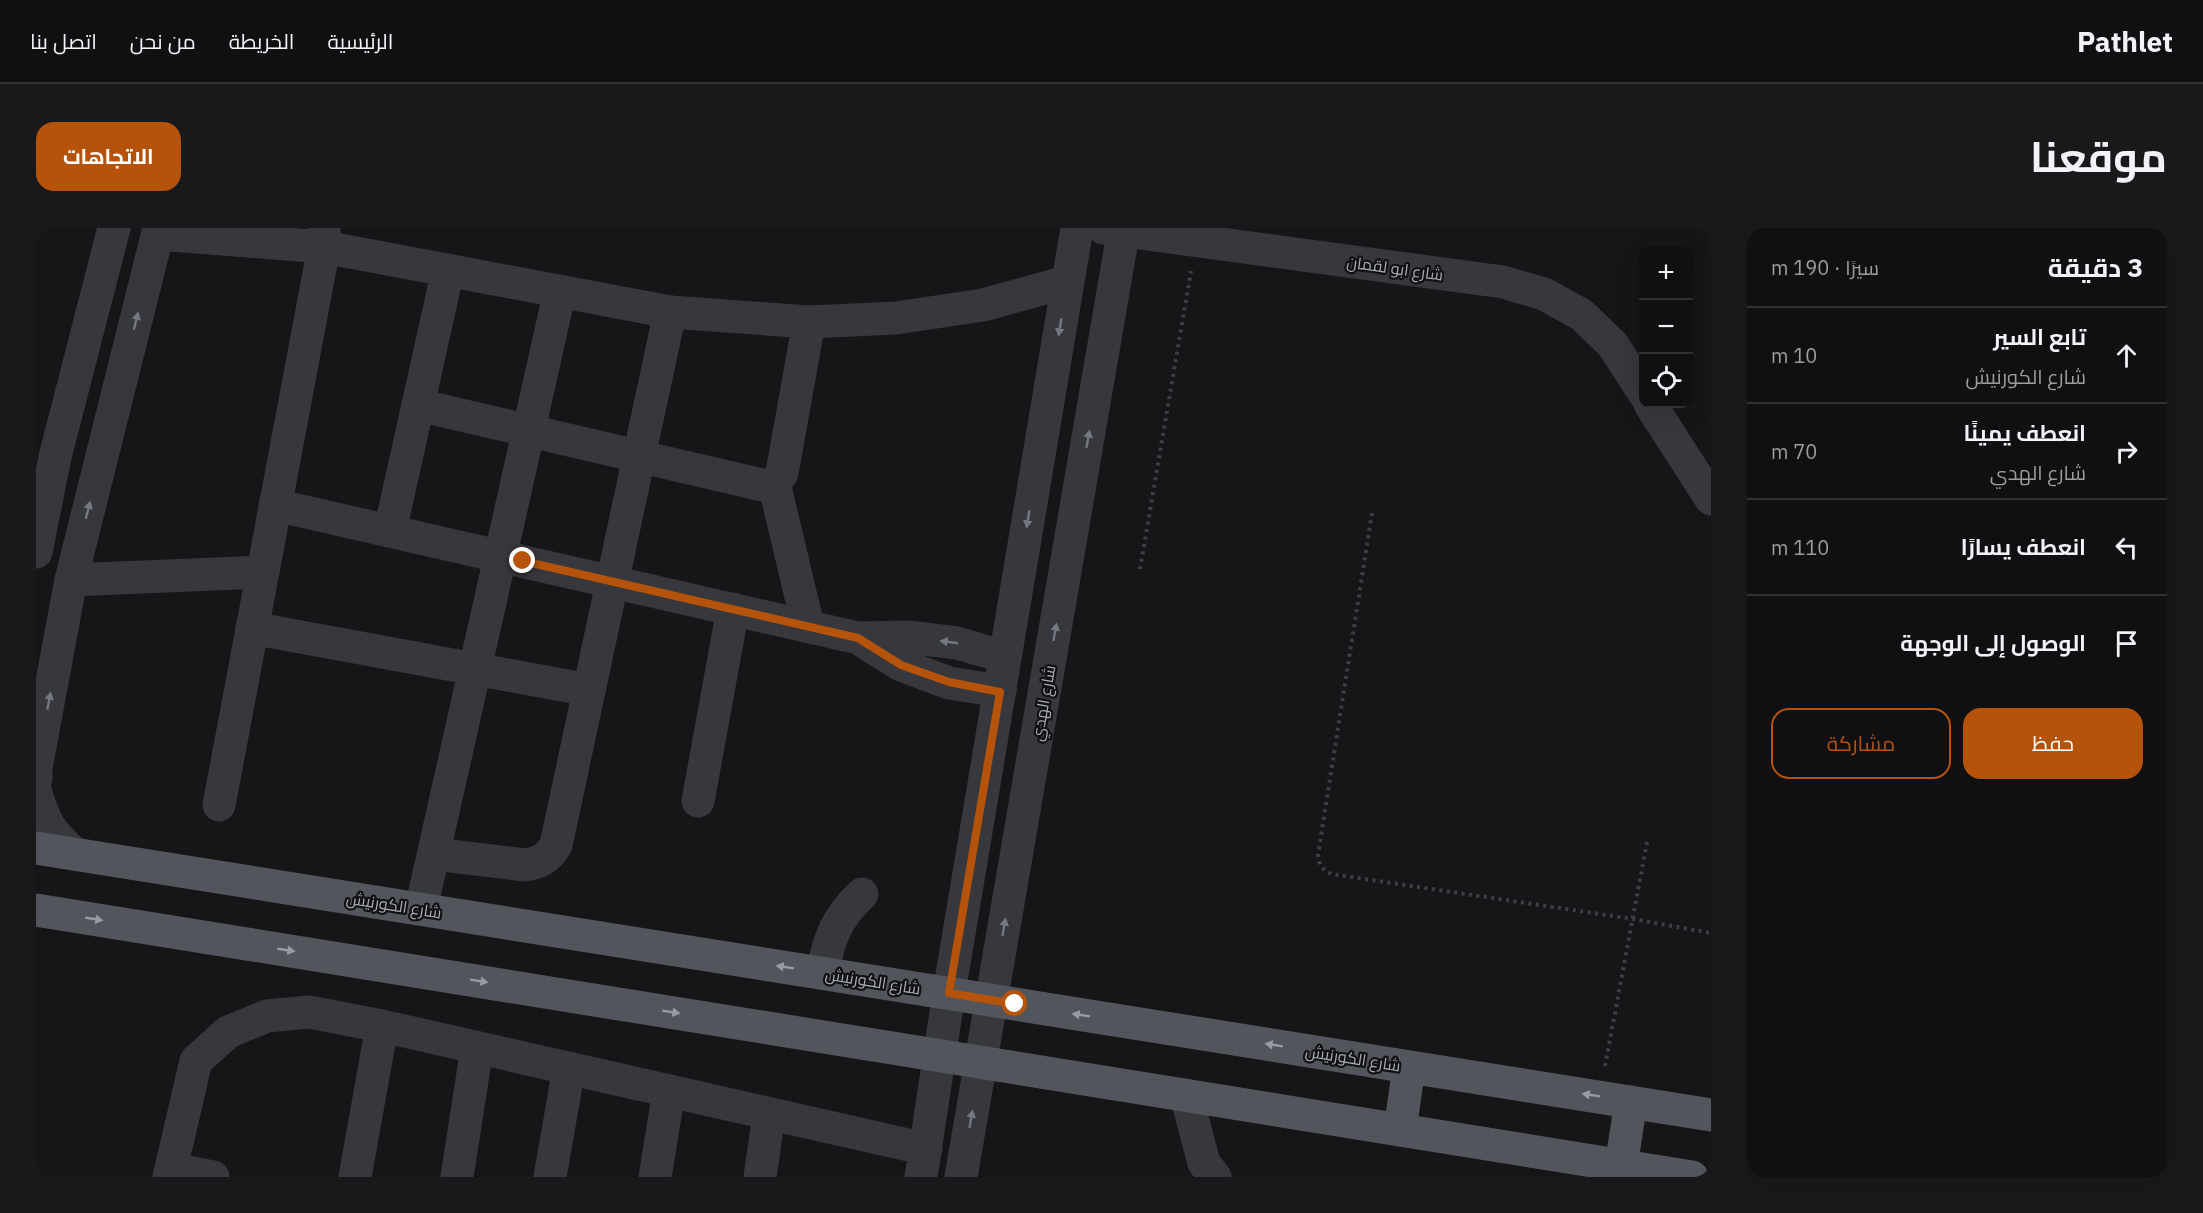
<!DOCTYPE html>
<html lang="ar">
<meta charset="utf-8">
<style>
:root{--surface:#101012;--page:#19191b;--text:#f1f3f6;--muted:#9c9d9f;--line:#303032;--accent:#b45309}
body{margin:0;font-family:"IBM Plex Sans",Cairo,sans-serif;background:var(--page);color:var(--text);direction:rtl}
.controls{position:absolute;right:18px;top:18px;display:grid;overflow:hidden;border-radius:12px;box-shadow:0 6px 24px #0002}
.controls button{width:54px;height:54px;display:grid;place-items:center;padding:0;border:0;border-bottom:2px solid var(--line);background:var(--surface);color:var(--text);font:30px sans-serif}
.stop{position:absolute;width:18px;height:18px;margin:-14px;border:4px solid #b45309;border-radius:50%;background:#fff}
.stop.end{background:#b45309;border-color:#fff;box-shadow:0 2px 6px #0008}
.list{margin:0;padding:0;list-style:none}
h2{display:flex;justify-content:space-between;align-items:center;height:78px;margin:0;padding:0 24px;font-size:26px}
h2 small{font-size:20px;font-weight:400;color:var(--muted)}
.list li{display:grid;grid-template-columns:39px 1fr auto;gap:18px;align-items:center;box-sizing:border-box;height:96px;padding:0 24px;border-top:2px solid var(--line)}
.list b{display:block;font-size:22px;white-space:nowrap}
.list p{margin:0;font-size:20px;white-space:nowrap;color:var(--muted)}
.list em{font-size:20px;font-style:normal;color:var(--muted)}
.actions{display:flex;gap:12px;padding:18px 24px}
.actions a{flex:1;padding:14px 0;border:2px solid var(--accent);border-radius:18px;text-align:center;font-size:21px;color:var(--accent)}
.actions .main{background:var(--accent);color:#fff}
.icon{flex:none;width:33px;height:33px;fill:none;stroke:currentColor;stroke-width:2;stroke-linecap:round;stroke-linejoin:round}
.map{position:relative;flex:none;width:1675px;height:949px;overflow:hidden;direction:ltr;border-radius:18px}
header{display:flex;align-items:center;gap:36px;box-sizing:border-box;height:84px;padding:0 30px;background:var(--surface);border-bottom:2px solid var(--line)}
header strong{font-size:28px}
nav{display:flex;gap:33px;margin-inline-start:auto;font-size:21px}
.intro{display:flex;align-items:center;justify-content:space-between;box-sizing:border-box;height:144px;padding:0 36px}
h1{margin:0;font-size:42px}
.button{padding:15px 27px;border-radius:18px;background:var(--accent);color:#fff;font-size:21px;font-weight:700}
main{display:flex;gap:36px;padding:0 36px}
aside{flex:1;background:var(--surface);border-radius:18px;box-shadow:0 6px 24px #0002}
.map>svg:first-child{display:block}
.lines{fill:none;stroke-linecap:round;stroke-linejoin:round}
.path{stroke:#3d3f44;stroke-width:4;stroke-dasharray:3 4.5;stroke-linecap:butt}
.minor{stroke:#37383d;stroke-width:33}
.major{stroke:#53555c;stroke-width:33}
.oneway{fill:#757881}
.oneway2{fill:#979ba6}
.route{stroke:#b45309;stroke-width:8}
.labels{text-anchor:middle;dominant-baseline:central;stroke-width:4.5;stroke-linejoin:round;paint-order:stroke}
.street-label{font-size:16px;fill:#a8adb8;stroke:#111113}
</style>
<header>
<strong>Pathlet</strong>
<nav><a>الرئيسية</a><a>الخريطة</a><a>من نحن</a><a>اتصل بنا</a></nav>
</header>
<div class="intro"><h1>موقعنا</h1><a class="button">الاتجاهات</a></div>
<main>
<aside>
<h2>3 دقيقة<small>سيرًا · 190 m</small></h2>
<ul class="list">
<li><svg class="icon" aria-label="ahead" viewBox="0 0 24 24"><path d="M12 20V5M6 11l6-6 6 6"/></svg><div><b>تابع السير</b><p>شارع الكورنيش</p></div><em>10 m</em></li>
<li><svg class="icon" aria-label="right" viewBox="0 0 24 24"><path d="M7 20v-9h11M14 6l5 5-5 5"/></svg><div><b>انعطف يمينًا</b><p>شارع الهدي</p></div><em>70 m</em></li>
<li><svg class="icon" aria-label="left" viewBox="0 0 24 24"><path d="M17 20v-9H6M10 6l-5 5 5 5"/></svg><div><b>انعطف يسارًا</b></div><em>110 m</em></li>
<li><svg class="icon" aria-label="arrive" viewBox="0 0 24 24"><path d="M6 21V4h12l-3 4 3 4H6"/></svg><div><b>الوصول إلى الوجهة</b></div></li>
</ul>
<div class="actions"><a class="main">حفظ</a><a>مشاركة</a></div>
</aside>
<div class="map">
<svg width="1675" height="949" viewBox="0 0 1675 949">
<rect width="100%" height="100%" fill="#161618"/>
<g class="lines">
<!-- path -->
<g class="path">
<path d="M1336,285L1282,627C1283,637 1286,641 1295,646L1597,691L1675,705"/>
<polyline points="1104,341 1155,43"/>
<polyline points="1569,838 1612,609"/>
</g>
<!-- minor -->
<g class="minor">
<polyline points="1067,0 1467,54 1508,66 1546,87 1577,117 1608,165"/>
<polyline points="122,6 288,19 634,84 773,94 860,90 947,77 1031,54"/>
<polyline points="1614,176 1675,271"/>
<path d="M382,177L726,257C736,257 741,254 746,245L773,94"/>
<polyline points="738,255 772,398"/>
<polyline points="239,277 822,410 872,409 921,415 969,429"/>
<polyline points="354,303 412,42"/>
<polyline points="0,324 19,229 78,0"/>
<polyline points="35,352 227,344"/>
<polyline points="216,400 553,462"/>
<polyline points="822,410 865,437 913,455 964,463"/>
<polyline points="0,551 0,540 35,352 123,0"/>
<path d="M0,565C9,596 15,605 39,626"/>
<polyline points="662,573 697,381"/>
<polyline points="183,577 288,19 288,0"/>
<path d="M398,626L489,637C504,635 512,630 520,617L634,84"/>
<polyline points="385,681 524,63"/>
<path d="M786,745C793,711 800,690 826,666"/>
<polyline points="1150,867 1168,935 1179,949"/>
<polyline points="135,941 177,949"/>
<polyline points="133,949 160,833 192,804 231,788 273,784 346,798 890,921"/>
<polyline points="319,949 346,798"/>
<polyline points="421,949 441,820"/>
<polyline points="514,949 533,840"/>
<polyline points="619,949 633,863"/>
<polyline points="724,949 733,886"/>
<polyline points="885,949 913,765 1041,0"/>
<polyline points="925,949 1088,0"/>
</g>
<!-- major -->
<g class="major">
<polyline points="0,620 1675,887"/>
<polyline points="0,682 1656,949"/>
<polyline points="1364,902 1373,839"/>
<polyline points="1585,938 1595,874"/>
</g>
</g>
<!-- one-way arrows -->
<defs><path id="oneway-solid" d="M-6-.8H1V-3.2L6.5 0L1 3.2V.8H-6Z" transform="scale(1.5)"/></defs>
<g class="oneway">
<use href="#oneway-solid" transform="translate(100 93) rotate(-76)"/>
<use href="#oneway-solid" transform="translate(1024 99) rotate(99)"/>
<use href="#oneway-solid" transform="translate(1052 211) rotate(-80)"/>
<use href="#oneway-solid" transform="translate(52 282) rotate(-76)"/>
<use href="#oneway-solid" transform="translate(992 291) rotate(99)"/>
<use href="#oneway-solid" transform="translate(1019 404) rotate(-80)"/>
<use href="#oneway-solid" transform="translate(913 414) rotate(-172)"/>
<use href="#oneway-solid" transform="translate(13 473) rotate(-79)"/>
<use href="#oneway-solid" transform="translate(968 699) rotate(-80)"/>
<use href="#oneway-solid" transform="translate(935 891) rotate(-80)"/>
</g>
<g class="oneway2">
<use href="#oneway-solid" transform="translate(58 691) rotate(9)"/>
<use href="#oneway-solid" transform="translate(250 722) rotate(9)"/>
<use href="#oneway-solid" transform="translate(749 739) rotate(-171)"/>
<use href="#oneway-solid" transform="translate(443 753) rotate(9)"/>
<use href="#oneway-solid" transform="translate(635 784) rotate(9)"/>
<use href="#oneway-solid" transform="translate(1045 787) rotate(-171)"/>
<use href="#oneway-solid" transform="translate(1238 817) rotate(-171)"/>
<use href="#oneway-solid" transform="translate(1555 867) rotate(-171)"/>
</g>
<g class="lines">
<!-- route -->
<polyline class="route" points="487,333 822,410 865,437 913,454 964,464 913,765 979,776"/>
</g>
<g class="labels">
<!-- street labels -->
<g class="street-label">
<text transform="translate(1359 40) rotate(8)">شارع ابو لقمان</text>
<text transform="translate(1007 475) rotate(-80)">شارع الهدي</text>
<text transform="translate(358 677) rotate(9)">شارع الكورنيش</text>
<text transform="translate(837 753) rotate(9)">شارع الكورنيش</text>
<text transform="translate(1317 830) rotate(9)">شارع الكورنيش</text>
</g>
</g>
</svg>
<div class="controls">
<button>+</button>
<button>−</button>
<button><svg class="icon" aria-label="locate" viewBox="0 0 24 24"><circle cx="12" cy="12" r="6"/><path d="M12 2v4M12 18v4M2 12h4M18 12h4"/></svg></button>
</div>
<div class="stop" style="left:979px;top:776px"></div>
<div class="stop end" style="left:487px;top:333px"></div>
</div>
</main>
